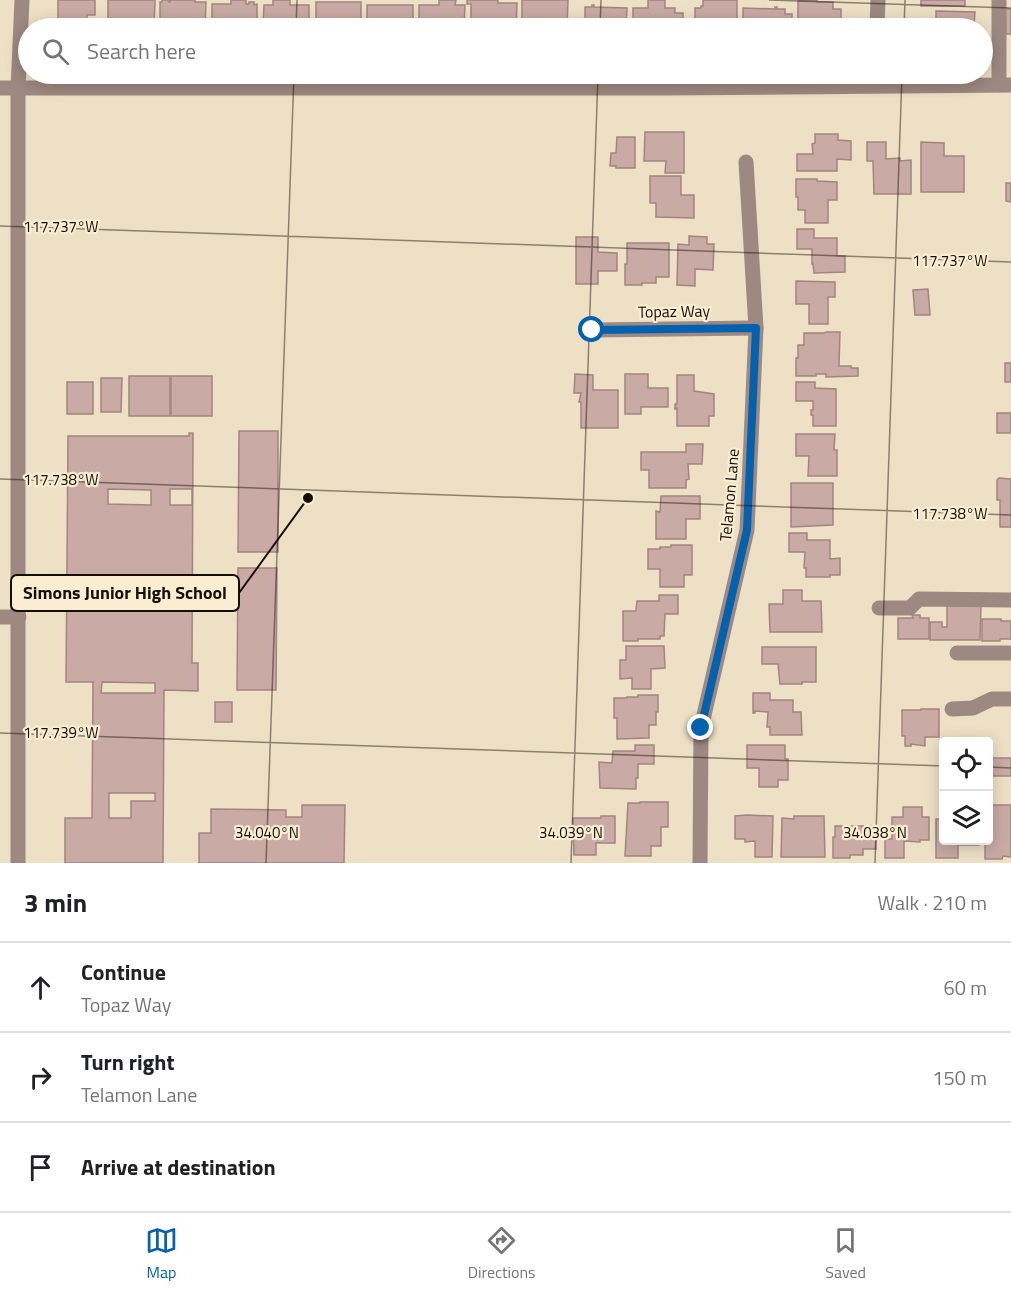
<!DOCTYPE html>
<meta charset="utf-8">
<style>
:root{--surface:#fff;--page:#f6f6f6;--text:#202124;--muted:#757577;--line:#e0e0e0;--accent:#0362af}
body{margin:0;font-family:"Titillium Web",sans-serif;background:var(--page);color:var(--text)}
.controls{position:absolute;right:18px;bottom:18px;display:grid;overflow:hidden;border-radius:6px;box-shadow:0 3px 15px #0003}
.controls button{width:54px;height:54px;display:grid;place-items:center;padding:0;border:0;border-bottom:2px solid var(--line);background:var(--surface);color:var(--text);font:30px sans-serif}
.stop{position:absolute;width:18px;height:18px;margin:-14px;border:4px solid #0362af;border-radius:50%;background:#fff}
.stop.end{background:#0362af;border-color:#fff;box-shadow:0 2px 6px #0008}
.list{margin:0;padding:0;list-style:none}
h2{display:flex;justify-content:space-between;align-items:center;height:78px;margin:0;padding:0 24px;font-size:26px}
h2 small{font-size:20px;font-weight:400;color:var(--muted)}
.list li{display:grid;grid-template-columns:39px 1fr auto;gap:18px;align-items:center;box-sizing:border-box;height:90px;padding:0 24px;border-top:2px solid var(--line)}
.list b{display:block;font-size:22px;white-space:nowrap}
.list p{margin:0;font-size:20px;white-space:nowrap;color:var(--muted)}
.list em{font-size:20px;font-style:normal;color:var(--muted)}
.icon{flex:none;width:33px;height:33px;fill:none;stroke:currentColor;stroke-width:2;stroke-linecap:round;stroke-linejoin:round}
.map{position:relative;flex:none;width:1011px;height:863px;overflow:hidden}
.search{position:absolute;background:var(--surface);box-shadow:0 3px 15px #0003;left:18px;right:18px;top:18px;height:66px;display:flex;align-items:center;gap:15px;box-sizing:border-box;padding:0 21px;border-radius:33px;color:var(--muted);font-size:22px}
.sheet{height:348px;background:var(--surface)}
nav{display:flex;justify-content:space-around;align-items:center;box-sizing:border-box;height:84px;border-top:2px solid var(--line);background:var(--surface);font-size:16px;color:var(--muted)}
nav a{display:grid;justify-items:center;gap:3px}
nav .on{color:var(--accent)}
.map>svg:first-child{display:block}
.building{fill:#c9aaa4;stroke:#a3857f;stroke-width:1.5;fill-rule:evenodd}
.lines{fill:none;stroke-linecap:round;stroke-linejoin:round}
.minor{stroke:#9d8981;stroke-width:15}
.route{stroke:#0362af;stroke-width:8}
.ticks{fill:none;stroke:#130e06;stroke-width:1.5;stroke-opacity:0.45}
.labels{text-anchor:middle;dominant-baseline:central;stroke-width:4.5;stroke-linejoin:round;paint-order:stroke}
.street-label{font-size:16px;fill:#130e06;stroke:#faedd2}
.ticks-label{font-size:15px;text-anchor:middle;fill:#130e06;stroke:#faedd2;stroke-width:4.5;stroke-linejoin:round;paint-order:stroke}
.leader{fill:none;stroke:#130e06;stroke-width:2}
.callout-dot{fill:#130e06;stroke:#faedd2;stroke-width:2}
.callout{fill:#faedd2;stroke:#130e06;stroke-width:2}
.callout-label{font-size:18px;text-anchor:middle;font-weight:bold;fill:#130e06}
</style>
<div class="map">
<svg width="1011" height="863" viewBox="0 0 1011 863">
<rect width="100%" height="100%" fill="#ede0c5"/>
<!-- building -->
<g class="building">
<polygon points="58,0 95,0 95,15 87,15 87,28 58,28"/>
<polygon points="108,0 155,0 154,28 108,28"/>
<polygon points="162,0 169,0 169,2 170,2 170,0 195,0 195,2 206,2 205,28 160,28 160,2 162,2"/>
<polygon points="231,0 246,0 246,4 249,4 249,2 254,2 254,5 257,4 257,26 259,26 259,28 210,28 210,26 212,26 212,4 231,4"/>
<polygon points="273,0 290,0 290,5 309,5 309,28 263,28 264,5 273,5"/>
<polygon points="439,0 456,0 455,5 465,5 464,28 419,28 419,5 439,5"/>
<polygon points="467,0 498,0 498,3 517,3 516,28 471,28 471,4 467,4"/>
<polygon points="522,0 568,0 567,28 570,28 521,28 522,27"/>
<polygon points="648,0 665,0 665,8 675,8 675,13 683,13 683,28 633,28 633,8 648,8"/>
<polygon points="703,0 737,0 737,28 695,28 695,8 701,8 701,6 703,6"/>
<polygon points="817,0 817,2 833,2 833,9 841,9 841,28 798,28 798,1"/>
<rect x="921" y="0" width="44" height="6"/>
<rect x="316" y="2" width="45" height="26"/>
<polygon points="367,5 413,5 413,27 414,28 365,28 365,27 367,27"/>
<polygon points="592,5 594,5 594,7 627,8 626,28 585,28 585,7 592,7"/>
<polygon points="775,7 777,7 777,9 785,9 785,14 792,14 792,28 743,28 743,8 775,9"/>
<polygon points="1005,9 1011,9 1011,34 1006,34"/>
<polygon points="936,11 975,12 974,25 965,25 965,28 920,28 920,25 923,25 923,27 936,27"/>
<polygon points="645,132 684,132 684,173 665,173 666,161 644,161"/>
<polygon points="815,134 838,134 838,140 851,141 851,160 837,159 837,171 797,171 797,154 813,154 812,144 815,143"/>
<polygon points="617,137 635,137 635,168 616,168 616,166 610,166 611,153 616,153"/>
<polygon points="867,142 886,142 886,159 900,158 900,161 911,160 911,194 874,194 873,161 867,161"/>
<polygon points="921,142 944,143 944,156 964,156 964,192 921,192"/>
<polygon points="650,176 681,176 681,195 694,195 694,218 656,217 656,203 650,203"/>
<polygon points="796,179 817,179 817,181 837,182 837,200 828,200 828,223 805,223 805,210 798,210 798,197 796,197"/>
<polygon points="1006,183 1011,183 1011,202 1006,201"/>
<polygon points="797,229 814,229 814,238 837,238 837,256 845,256 845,272 814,273 813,264 812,264 812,249 797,249"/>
<polygon points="689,236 707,237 707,244 714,244 713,270 695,269 695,286 677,285 678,244 689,245"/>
<polygon points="576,237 598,237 598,252 617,253 617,271 598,271 598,284 576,284"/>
<polygon points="627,243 669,243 669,277 656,277 656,283 642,283 642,285 625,285 625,264 627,264"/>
<polygon points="796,281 835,282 835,297 828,297 828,324 809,324 809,304 796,304"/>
<polygon points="928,289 930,315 915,315 913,290"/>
<polygon points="826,332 840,332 839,366 851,366 851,368 858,368 858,376 826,377 826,374 816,374 816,376 796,376 796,358 798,358 798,345 804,345 804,333 824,333"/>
<rect x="1005" y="363" width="6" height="19"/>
<polygon points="575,374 593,375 593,390 618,390 618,428 581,428 581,402 579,402 581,393 574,393"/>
<polygon points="625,374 648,374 648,388 668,388 668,407 641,407 641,414 625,414"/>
<polygon points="677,375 694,375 694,391 714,394 714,416 709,416 709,426 677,426 677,408 675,409 675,404 677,404"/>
<rect x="129" y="376" width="41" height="40"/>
<rect x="171" y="376" width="41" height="40"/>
<polygon points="101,378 122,378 121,412 101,412"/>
<rect x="67" y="382" width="26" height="32"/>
<polygon points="796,382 815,382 815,388 836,389 836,426 813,426 813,415 811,415 811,410 813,410 813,401 796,401"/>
<rect x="997" y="413" width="14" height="20"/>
<polygon points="239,431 278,431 278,552 238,552"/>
<path d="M189,433H193V436L192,663H198V691L164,690L163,863H65V818H92L93,682H66L68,436H189ZM108,489L151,490V505L108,504ZM170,489H192V505H170ZM107,583H151V598H108ZM169,583H191V599L170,598ZM102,682L155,683V693H101ZM109,793H155V801H131V818H109Z"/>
<polygon points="796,434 835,434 834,450 837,450 837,476 808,476 809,456 796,456"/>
<polygon points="686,444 703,444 702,464 688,464 689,479 686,480 686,488 649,488 649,470 641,470 641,452 686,452"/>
<polygon points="999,478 1011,479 1011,527 1000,527 1000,500 997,500 997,480"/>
<polygon points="791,483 833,483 833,525 791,527"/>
<polygon points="661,496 700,496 700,519 686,519 686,539 656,539 656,511 660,512"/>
<polygon points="789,533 807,533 807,540 830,540 830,559 840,558 840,575 830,575 830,577 806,577 806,568 804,568 805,552 789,552"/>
<polygon points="671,545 692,545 692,575 684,575 684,587 660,587 660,569 648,569 648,549 660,549 660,547 671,547"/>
<polygon points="238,568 277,568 276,690 237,690"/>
<polygon points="783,590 802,590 802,601 821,601 822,632 770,632 769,604 783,604"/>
<polygon points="659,595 678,595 678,614 665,614 664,636 660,636 660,639 638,639 638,641 623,641 623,611 636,611 637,601 659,601"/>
<polygon points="947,604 981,605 980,640 930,640 930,622 942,622 942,627 947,627"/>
<polygon points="912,615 920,615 920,618 929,618 929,639 898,639 898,618 913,618"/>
<polygon points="982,619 1001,619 1001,621 1011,621 1011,639 1000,639 1000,641 982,641"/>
<polygon points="626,646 664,646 665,668 651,669 651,689 632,689 632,678 620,679 620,660 626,660"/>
<polygon points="762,647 816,647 816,682 802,682 802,684 780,684 778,664 762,664"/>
<polygon points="753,693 770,693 770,700 793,700 793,712 801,712 802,735 770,735 770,727 767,727 768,712 755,711 755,713 753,713"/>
<polygon points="638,695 658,695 658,712 656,712 656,725 649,725 649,738 617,739 617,718 614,718 614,698 627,698 627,697 638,697"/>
<rect x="215" y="702" width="17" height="20"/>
<polygon points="921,709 939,709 939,737 925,737 925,746 911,744 911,746 905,746 905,736 902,736 902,710 921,710"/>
<polygon points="635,745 654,745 654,764 638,764 638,778 636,778 636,789 600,788 599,762 612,763 613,751 635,751"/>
<polygon points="747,745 785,745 785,759 788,759 788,780 778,780 778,787 759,787 759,768 747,768"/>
<rect x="988" y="758" width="23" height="18"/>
<polygon points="640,802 668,802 668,827 661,827 661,846 651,846 651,856 625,856 628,803 640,803"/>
<polygon points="302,805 345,805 344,863 199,863 199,833 211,833 211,809 286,810 286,817 302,817"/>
<polygon points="988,805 1011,805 1011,857 1003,856 1002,859 985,859 985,840 988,840"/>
<polygon points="903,807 922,807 922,817 929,817 929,840 920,840 920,842 904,841 904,858 885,858 885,839 892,839 892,817 903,817"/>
<polygon points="747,815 773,816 772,857 755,857 755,841 745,842 745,839 735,839 735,816"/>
<polygon points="601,816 615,816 615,843 596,843 596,855 574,855 573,818 601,818"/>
<polygon points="794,816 824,816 825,857 781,857 782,818 794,819"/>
<polygon points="936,819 944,819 944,840 979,840 979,845 958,845 958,858 936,858"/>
<polygon points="835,826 876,826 876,849 863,849 863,855 850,855 850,858 833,858 833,837 835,837"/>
</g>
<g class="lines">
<!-- minor -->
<g class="minor">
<polyline points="999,0 999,85"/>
<polyline points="877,28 878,0"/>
<polyline points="0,88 665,88 1011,85"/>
<polyline points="592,330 756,328"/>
<polyline points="879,608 910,608 919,599 1011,600"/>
<polyline points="0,617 19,617"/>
<polyline points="957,653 1011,653"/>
<polyline points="952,709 973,708 992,699 1011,699"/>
<polyline points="18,863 18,89 22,0"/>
<polyline points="700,863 701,728 747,530 756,328 746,162"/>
</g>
</g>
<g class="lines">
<!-- route -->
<polyline class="route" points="592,330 756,328 747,530 701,728"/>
</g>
<!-- ticks -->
<path class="ticks" d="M769,0L1011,8M296,28L297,0M600,28L601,0M904,28L905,0M0,226L1011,262M0,479L1011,515M0,733L944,766M988,767L1011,768M266,863L294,74M571,863L598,74M875,863L902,74"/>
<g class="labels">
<!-- street labels -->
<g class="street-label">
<text transform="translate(674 311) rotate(-1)">Topaz Way</text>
<text transform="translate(729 495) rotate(-85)">Telamon Lane</text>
</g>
</g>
<g class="ticks-label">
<text x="61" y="232">117.737°W</text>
<text x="950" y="266">117.737°W</text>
<text x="61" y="485">117.738°W</text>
<text x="950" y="519">117.738°W</text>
<text x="61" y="738">117.739°W</text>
<text x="267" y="838">34.040°N</text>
<text x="571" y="838">34.039°N</text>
<text x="875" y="838">34.038°N</text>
</g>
<!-- callouts -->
<path class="leader" d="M308 498L239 593"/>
<circle class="callout-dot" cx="308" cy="498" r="6"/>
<rect class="callout" x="11" y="575" width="228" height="36" rx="6"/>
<g class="callout-label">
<text x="125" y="599">Simons Junior High School</text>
</g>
</svg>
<div class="controls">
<button><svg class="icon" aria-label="locate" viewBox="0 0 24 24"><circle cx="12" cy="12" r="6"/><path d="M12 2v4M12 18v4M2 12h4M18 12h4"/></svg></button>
<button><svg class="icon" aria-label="layers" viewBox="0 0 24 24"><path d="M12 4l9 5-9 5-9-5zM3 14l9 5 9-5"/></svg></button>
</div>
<div class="stop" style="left:592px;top:330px"></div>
<div class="stop end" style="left:701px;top:728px"></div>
<div class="search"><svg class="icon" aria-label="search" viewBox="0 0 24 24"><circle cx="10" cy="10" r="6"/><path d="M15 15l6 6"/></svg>Search here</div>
</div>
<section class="sheet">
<h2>3 min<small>Walk · 210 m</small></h2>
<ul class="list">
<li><svg class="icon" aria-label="ahead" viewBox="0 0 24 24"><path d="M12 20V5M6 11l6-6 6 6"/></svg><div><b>Continue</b><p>Topaz Way</p></div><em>60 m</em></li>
<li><svg class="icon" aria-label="right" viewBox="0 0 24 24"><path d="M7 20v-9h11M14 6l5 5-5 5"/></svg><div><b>Turn right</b><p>Telamon Lane</p></div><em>150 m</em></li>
<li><svg class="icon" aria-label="arrive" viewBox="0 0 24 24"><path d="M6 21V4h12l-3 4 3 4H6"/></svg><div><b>Arrive at destination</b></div></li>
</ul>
</section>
<nav>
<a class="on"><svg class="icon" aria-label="map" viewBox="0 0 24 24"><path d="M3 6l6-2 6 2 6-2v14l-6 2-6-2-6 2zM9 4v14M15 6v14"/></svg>Map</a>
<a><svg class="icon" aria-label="directions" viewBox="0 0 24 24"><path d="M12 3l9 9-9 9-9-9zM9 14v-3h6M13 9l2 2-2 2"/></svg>Directions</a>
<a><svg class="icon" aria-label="saved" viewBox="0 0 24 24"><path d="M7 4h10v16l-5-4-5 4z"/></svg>Saved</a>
</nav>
